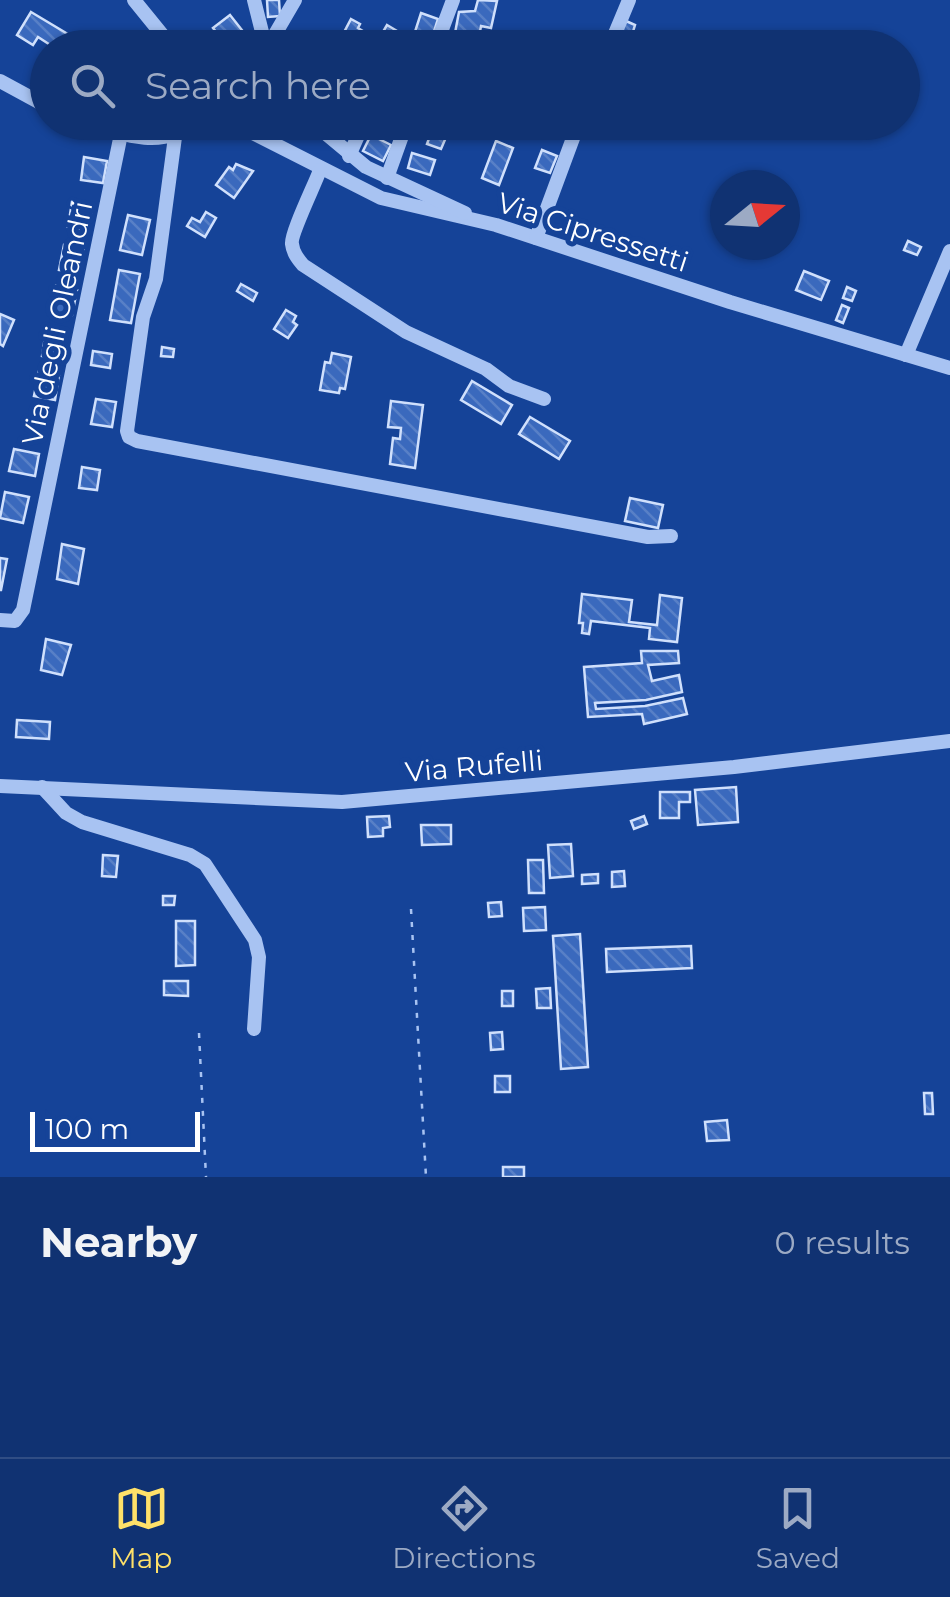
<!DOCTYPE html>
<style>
:root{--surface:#103272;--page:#1e3e7a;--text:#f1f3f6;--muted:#9caac4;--line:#304d84;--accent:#ffe169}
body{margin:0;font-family:Montserrat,sans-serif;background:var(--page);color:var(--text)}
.compass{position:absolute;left:710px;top:170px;width:90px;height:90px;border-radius:50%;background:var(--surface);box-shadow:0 2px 8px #0004;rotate:72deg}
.scale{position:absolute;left:30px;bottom:25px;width:170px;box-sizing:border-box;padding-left:10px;border:5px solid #fff;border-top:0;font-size:28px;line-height:35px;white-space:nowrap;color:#fff;-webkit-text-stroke:8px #154398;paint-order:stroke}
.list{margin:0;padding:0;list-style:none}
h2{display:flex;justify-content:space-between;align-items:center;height:130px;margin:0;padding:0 40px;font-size:42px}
h2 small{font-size:32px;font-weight:400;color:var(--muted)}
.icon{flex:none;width:55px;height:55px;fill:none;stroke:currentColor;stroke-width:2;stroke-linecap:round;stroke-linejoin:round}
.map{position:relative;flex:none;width:950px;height:1177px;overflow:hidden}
.search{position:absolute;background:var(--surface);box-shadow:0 2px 8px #0004;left:30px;right:30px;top:30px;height:110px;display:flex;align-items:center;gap:25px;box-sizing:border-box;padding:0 35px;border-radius:55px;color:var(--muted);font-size:38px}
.sheet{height:280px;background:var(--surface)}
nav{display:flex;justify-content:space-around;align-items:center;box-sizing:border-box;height:140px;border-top:2px solid var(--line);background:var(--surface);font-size:28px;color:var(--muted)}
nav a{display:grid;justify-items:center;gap:5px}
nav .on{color:var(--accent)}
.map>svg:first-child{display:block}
.building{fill:url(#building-back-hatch);stroke:#d0e0fc;stroke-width:2.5}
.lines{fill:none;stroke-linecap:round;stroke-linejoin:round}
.path{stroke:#a8c3f2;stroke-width:2.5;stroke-dasharray:5 8;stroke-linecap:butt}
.minor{stroke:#a8c3f2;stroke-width:14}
.labels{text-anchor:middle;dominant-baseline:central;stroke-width:10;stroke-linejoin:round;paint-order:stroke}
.street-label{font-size:28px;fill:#fff;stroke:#154398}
</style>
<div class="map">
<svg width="950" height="1177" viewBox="0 0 950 1177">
<defs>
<pattern id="building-back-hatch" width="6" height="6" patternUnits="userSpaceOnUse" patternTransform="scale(2.5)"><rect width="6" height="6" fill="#3a69bd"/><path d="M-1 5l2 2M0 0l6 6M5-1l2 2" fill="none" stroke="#5880c7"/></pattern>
</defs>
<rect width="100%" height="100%" fill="#154398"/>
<!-- building -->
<g class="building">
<polygon points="267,0 279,0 280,16 268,17"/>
<polygon points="478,0 497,1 491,28 481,26 477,48 463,48 466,35 455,33 459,12 475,11"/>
<polygon points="31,12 71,36 65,48 55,48 38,37 33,45 17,35"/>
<polygon points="421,13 438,19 430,44 413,38"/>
<polygon points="230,15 245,34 228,47 213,28"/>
<polygon points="351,19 360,24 358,28 366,33 359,48 340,40"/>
<polygon points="626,21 635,25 628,48 613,48"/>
<polygon points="387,25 402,34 394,48 377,42"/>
<polygon points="332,122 355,122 348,133"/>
<polygon points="412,122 440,122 450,128 441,149 427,144 431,133 422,129 418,137 408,133"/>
<polygon points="371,135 391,145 383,161 363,151"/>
<polygon points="496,141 513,148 499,185 482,178"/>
<polygon points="542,150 557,156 550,173 535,168"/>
<polygon points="412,153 435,160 430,175 408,168"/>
<polygon points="84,157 107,161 103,183 81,180"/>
<polygon points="236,164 253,171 234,198 216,185 229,167 233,170"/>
<polygon points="72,202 93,205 88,230 68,227"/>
<polygon points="206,212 216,218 205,237 187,226 192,218 200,222"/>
<polygon points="128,215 150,220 142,255 120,250"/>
<polygon points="908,241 921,247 917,255 904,250"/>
<polygon points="64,245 84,248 80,273 59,270"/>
<polygon points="119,270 140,274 131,323 110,320"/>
<polygon points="804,271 829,281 821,300 796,290"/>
<polygon points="241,284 257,293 253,301 237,291"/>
<polygon points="56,286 77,290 72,315 52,312"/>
<polygon points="847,287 856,291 852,301 843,298"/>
<polygon points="842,305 849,308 843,323 836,320"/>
<polygon points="286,310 296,316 293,322 297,325 288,338 274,329"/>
<polygon points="0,314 14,320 3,346 0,344"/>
<polygon points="46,331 67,335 63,360 42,356"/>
<polygon points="162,347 174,349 173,357 161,356"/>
<polygon points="93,351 112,354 110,368 91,365"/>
<polygon points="332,353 351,357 345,389 340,388 339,393 320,390 325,362 330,363"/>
<polygon points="39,371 59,375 55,400 34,396"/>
<polygon points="472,381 512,405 501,424 461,400"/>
<polygon points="96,399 116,402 112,427 91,424"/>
<polygon points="391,401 423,405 415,468 390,464 393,438 400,439 401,428 388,427"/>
<polygon points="530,417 570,441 559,459 519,434"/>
<polygon points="14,449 39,454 35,476 9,471"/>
<polygon points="82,467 100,470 97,490 79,488"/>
<polygon points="5,492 29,497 23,523 0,518"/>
<polygon points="630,498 663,505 658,528 625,521"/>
<polygon points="62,544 84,549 78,584 57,579"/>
<polygon points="0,558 7,559 1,590 0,590"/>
<polygon points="582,594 632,600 629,622 657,625 660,595 682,598 677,642 649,639 650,628 591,621 589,634 582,633 583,623 579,623"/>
<polygon points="46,639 71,645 62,675 41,670"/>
<polygon points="641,651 678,651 679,663 648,665 652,681 679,675 682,692 646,700 595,703 596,709 645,706 683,698 687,714 644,724 642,714 588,717 584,667 642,663"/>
<polygon points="17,720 50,722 49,739 16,737"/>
<polygon points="736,787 738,822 698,825 695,790"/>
<polygon points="660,792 690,792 690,802 679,802 679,818 660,818"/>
<polygon points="389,816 390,827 383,828 383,836 368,837 367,817"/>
<polygon points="644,816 647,824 634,829 631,821"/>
<polygon points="421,825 451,825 451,844 422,845"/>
<polygon points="571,844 573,876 550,878 548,845"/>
<polygon points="103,855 118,856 116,877 102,876"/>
<polygon points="528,860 543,860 544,893 529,893"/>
<polygon points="624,871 625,886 612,887 612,872"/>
<polygon points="598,874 598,883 582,884 582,875"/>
<polygon points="163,896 175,896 174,905 163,905"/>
<polygon points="501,902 502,916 489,917 488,903"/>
<polygon points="545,907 546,930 524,931 523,908"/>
<polygon points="176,921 195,921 195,965 176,966"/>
<polygon points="580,934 588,1067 561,1069 553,936"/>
<polygon points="691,946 692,968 607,972 606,949"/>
<polygon points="164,981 188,981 188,996 164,995"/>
<polygon points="550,988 551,1008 537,1008 536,989"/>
<rect x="502" y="991" width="11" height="15"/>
<polygon points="502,1032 503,1049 491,1050 490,1033"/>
<rect x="495" y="1076" width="15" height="16"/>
<polygon points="924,1093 932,1093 933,1114 925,1114"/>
<polygon points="727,1120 729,1140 707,1141 705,1122"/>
<rect x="503" y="1167" width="21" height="10"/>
</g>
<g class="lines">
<!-- path -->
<g class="path">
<polyline points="411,909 426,1177"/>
<polyline points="199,1033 206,1177"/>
</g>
<!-- minor -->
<g class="minor">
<polyline points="134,0 173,48"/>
<polyline points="254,0 266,48"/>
<polyline points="267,48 295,0"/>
<polyline points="435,48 453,0"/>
<polyline points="609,48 629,0"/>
<polyline points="0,81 48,107"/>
<path d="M87,122C127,137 163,149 199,122"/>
<polyline points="231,122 381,198 496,225 730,302 950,368"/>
<polyline points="312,122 366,167 465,213"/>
<polyline points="175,137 156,279 143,317 127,431 129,437 137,441 648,537 671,536"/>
<polyline points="349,156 364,122"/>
<path d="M320,170C315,184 290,235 292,244C293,253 298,259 303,265L406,332L486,369L509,386L544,399"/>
<polyline points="387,178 407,122"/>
<polyline points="536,238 579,122"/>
<polyline points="906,355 950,251"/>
<polyline points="0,620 15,621 23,610 121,134"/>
<polyline points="0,786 342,802 734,767 950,741"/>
<polyline points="42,787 66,813 82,822 190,855 205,864 255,940 259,957 254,1029"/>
</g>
</g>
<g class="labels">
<!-- street labels -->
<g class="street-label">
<text transform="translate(593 232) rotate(18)">Via Cipressetti</text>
<text transform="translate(57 323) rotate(-78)">Via degli Oleandri</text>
<text transform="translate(474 766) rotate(-5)">Via Rufelli</text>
</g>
</g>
</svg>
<svg class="compass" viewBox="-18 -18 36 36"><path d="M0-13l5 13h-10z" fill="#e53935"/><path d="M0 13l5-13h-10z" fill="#9caac4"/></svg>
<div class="scale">100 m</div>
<div class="search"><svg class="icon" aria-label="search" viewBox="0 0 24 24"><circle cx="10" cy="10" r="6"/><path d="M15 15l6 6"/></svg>Search here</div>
</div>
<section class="sheet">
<h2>Nearby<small>0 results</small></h2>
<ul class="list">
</ul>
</section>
<nav>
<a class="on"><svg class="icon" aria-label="map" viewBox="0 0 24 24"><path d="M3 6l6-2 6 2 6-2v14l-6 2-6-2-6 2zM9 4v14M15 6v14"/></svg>Map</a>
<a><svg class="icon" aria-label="directions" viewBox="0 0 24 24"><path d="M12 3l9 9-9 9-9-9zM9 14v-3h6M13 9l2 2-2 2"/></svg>Directions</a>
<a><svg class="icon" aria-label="saved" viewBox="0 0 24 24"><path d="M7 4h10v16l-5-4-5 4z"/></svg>Saved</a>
</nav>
